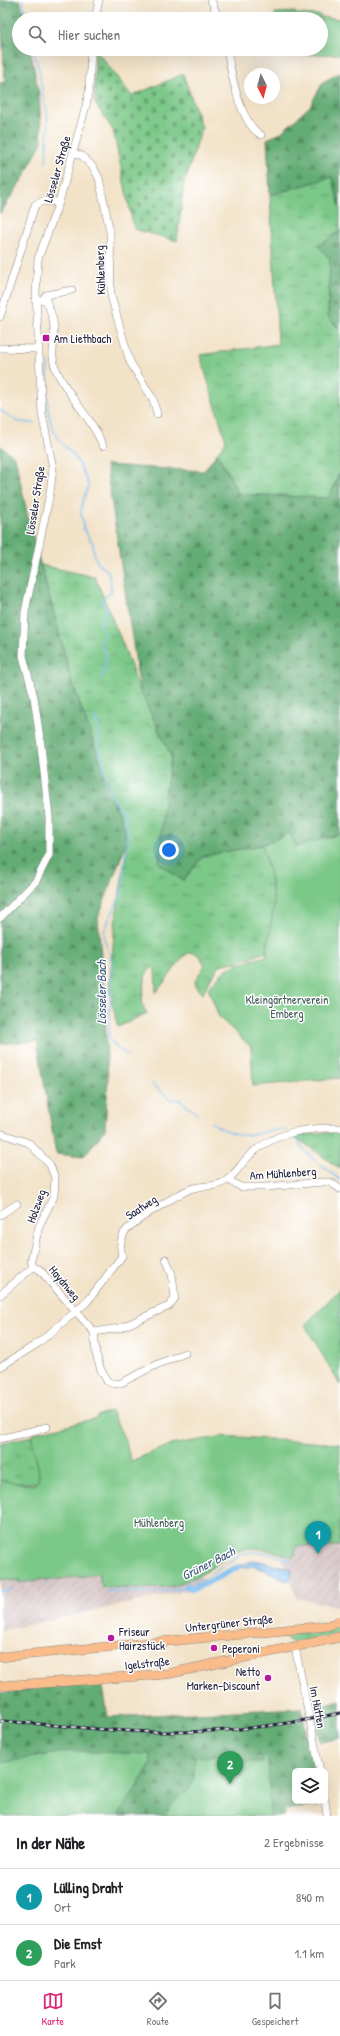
<!DOCTYPE html>
<html lang="de">
<meta charset="utf-8">
<style>
:root{--surface:#fff;--page:#f6f6f6;--text:#202124;--muted:#757577;--line:#e0e0e0;--accent:#db2777}
body{margin:0;font-family:"Patrick Hand",sans-serif;background:var(--page);color:var(--text)}
.controls{position:absolute;right:12px;bottom:12px;display:grid;overflow:hidden;border-radius:6px;box-shadow:0 4px 16px #0002}
.controls button{width:36px;height:36px;display:grid;place-items:center;padding:0;border:0;border-bottom:1px solid var(--line);background:var(--surface);color:var(--text);font:20px sans-serif}
.compass{position:absolute;left:244px;top:68px;width:36px;height:36px;border-radius:50%;background:var(--surface);box-shadow:0 4px 16px #0002;rotate:174deg}
.you{position:absolute;left:169px;top:850px;width:14px;height:14px;margin:-10px;border:3px solid #fff;border-radius:50%;background:#1a73e8;box-shadow:0 0 0 6px #1a73e833}
.badge{display:grid;place-items:center;width:26px;height:26px;border-radius:50%;background:var(--accent);color:#fff;font-size:13px;font-weight:700}
.pin{position:absolute;translate:-50% -33px;filter:drop-shadow(0 1px 2px #0008)}
.pin::after{content:'';position:absolute;top:21px;width:14px;height:12px;background:inherit;clip-path:polygon(0 0,100% 0,50% 100%)}
.list{margin:0;padding:0;list-style:none}
h2{display:flex;justify-content:space-between;align-items:center;height:52px;margin:0;padding:0 16px;font-size:17px}
h2 small{font-size:13px;font-weight:400;color:var(--muted)}
.list li{display:grid;grid-template-columns:26px 1fr auto;gap:12px;align-items:center;box-sizing:border-box;height:56px;padding:0 16px;border-top:1px solid var(--line)}
.list b{display:block;font-size:15px;white-space:nowrap}
.list p{margin:0;font-size:13px;white-space:nowrap;color:var(--muted)}
.list em{font-size:13px;font-style:normal;color:var(--muted)}
.icon{flex:none;width:22px;height:22px;fill:none;stroke:currentColor;stroke-width:2;stroke-linecap:round;stroke-linejoin:round}
.map{position:relative;flex:none;width:340px;height:1816px;overflow:hidden}
.search{position:absolute;background:var(--surface);box-shadow:0 4px 16px #0002;left:12px;right:12px;top:12px;height:44px;display:flex;align-items:center;gap:10px;box-sizing:border-box;padding:0 14px;border-radius:22px;color:var(--muted);font-size:15px}
.sheet{height:164px;background:var(--surface)}
nav{display:flex;justify-content:space-around;align-items:center;box-sizing:border-box;height:56px;border-top:1px solid var(--line);background:var(--surface);font-size:11px;color:var(--muted)}
nav a{display:grid;justify-items:center;gap:2px}
nav .on{color:var(--accent)}
.map>svg:first-child{display:block}
.industrial{fill:url(#industrial-furrows)}
.grass{fill:url(#grass-tufts);stroke:#4e7562}
.forest{fill:url(#forest-firs);stroke:#436758}
.cemetery{fill:url(#cemetery-stones);stroke:#4e7562}
.green{fill:#7bc888;stroke:#4e7562}
.water{fill:url(#water-rules);stroke:#4e7095}
.lines{fill:none;stroke-linecap:round;stroke-linejoin:round}
.stream{stroke:#79bdef;stroke-width:1.5}
.canal{stroke:#79bdef;stroke-width:6}
.minor-casing{stroke:#8a8281;stroke-width:8}
.major-casing{stroke:#8a8281;stroke-width:10}
.minor{stroke:#fff;stroke-width:7}
.major{stroke:#f9bc8a;stroke-width:9}
.rail-casing{stroke:#22223b;stroke-width:3}
.rail{stroke:#fff;stroke-width:1.5;stroke-dasharray:4.5;stroke-linecap:butt}
.poi-dot{fill:#b5179e;stroke:#fff;stroke-width:1.5}
.labels{text-anchor:middle;dominant-baseline:central;stroke-width:3;stroke-linejoin:round;paint-order:stroke}
.street-label{font-size:12px;fill:#22223b;stroke:#fff}
.poi-label{font-size:12px;fill:#22223b;stroke:#fff;text-anchor:start}
.park-label{font-size:12px;fill:#415c56;stroke:#fff}
.water-label{font-size:13px;font-style:italic;fill:#40587a;stroke:#fff}
</style>
<div class="map">
<svg width="340" height="1816" viewBox="0 0 340 1816">
<defs>
<pattern id="industrial-furrows" width="10" height="10" patternUnits="userSpaceOnUse"><rect width="10" height="10" fill="#d1bfbf"/><path d="M-1 1l2-2M0 10L10 0M9 11l2-2" fill="none" stroke="#b3a4a5"/></pattern>
<pattern id="grass-tufts" width="24" height="20" patternUnits="userSpaceOnUse"><rect width="24" height="20" fill="#7bc888"/><path d="M3 7l-1-3M5 7V3M7 7l1-3M15 17l-1-3M17 17v-4M19 17l1-3" fill="none" stroke="#64a270"/></pattern>
<pattern id="forest-firs" width="22" height="20" patternUnits="userSpaceOnUse"><rect width="22" height="20" fill="#64ac74"/><path d="M5 1l3.5 6h-7zM16 11l3.5 6h-7z" fill="#528c60"/></pattern>
<pattern id="cemetery-stones" width="16" height="16" patternUnits="userSpaceOnUse"><rect width="16" height="16" fill="#7bc888"/><path d="M2 7V4a2 2 0 0 1 4 0v3zM10 15v-3a2 2 0 0 1 4 0v3z" fill="#64a270"/></pattern>
<pattern id="water-rules" width="6" height="5" patternUnits="userSpaceOnUse"><rect width="6" height="5" fill="#79bdef"/><path d="M0 2.5h6" fill="none" stroke="#68a2ce"/></pattern>
</defs>
<rect width="100%" height="100%" fill="#fff"/>
<filter id="ink" filterUnits="userSpaceOnUse"><feTurbulence type="fractalNoise" baseFrequency=".025" numOctaves="2"/><feDisplacementMap in="SourceGraphic" scale="8" xChannelSelector="R" yChannelSelector="G"/><feConvolveMatrix kernelMatrix="1 2 1 2 8 2 1 2 1" color-interpolation-filters="sRGB"/></filter>
<filter id="wash" filterUnits="userSpaceOnUse"><feTurbulence type="fractalNoise" baseFrequency=".012" numOctaves="4" result="noise"/><feDisplacementMap in="SourceGraphic" scale="16" xChannelSelector="R" yChannelSelector="G"/><feGaussianBlur stdDeviation="0.9" result="paint"/><feColorMatrix in="noise" values="0 0 0 0 0 0 0 0 0 0 0 0 0 0 0 0 0 1.4 0 .05"/><feComposite in="paint" operator="in"/></filter>
<g filter="url(#wash)">
<rect width="100%" height="100%" fill="#f2e2c7"/>
<!-- industrial -->
<g class="industrial">
<polygon points="340,1538 340,1607 297,1598 282,1559 292,1542"/>
<polygon points="181,1554 209,1586 0,1631 0,1578"/>
</g>
<!-- grass -->
<g class="grass">
<polygon points="332,177 340,207 340,231 318,246 330,258 328,317 340,330 340,471 329,498 239,494 217,453 226,441 200,355 278,344 270,195"/>
<path d="M41,565L95,577L124,647L140,691L171,756L163,810L183,881L203,856L262,845L270,874L274,905L266,952C255,956 242,961 230,963C226,964 224,963 221,965C217,968 204,988 203,994L197,989L195,981L205,965L199,955L190,952L184,956L156,993L155,970L152,967L145,976C146,990 137,1001 147,1013L118,1027L109,990L115,924L128,839L72,682Z"/>
<polygon points="340,1131 340,1169 294,1136"/>
<polygon points="32,1436 41,1483 0,1483 0,1443"/>
<polygon points="340,1624 340,1633 295,1643 289,1641 284,1636 286,1634 309,1632"/>
</g>
<!-- forest -->
<g class="forest">
<polygon points="0,0 20,0 24,19 19,19 19,49 30,49 39,94 42,142 24,177 0,214 0,83 5,82"/>
<polygon points="340,73 340,207 332,177 270,195 267,139 279,134 293,122 310,106 323,82"/>
<polygon points="340,231 340,330 328,317 330,258 318,246"/>
<polygon points="0,446 15,457 29,522 72,682 128,839 98,918 105,1006 108,1081 105,1130 83,1157 56,1154 37,1041 0,1044"/>
<polygon points="217,453 239,494 329,498 340,471 340,834 296,847 290,833 262,845 203,856 183,881 159,863 163,810 171,756 140,691 106,465 204,471"/>
<polygon points="102,1681 108,1717 302,1708 313,1771 295,1771 295,1801 316,1801 317,1806 284,1810 284,1816 118,1816 151,1764 71,1751 0,1763 0,1693"/>
<polygon points="340,1700 340,1738 320,1742 313,1708"/>
</g>
<!-- cemetery -->
<polygon class="cemetery" points="95,49 132,96 183,74 202,128 184,184 177,241 134,229 113,130 95,103"/>
<!-- green -->
<g class="green">
<polygon points="295,12 295,14 320,15 321,17 340,19 340,54 275,56 275,49 321,49 321,19 275,19 275,13"/>
<polygon points="290,833 296,847 340,834 340,1078 253,1086 251,1047 219,1017 208,988 225,970 238,964 266,956 274,905 270,874 262,845"/>
<polygon points="340,1289 340,1385 305,1325"/>
<path d="M111,1411L125,1440L131,1461L170,1445L224,1436L340,1444V1546H296L295,1557L263,1549L249,1548L235,1552L202,1574L174,1586L142,1589L102,1587L99,1574L45,1581L44,1579L19,1583V1580L10,1581V1579L0,1580V1480L32,1485L38,1481C43,1466 28,1448 33,1433L97,1418L96,1416Z"/>
<polygon points="71,1751 149,1754 151,1764 118,1816 0,1816 0,1763"/>
<polygon points="263,1754 268,1759 270,1816 164,1816 180,1795 187,1791 194,1778 195,1756 228,1757 235,1760 240,1759 243,1762 261,1762 263,1761"/>
</g>
<!-- water -->
<polygon class="water" points="255,1560 292,1569 292,1574 289,1580 286,1581 255,1566 238,1568 238,1566"/>
<g class="lines">
<!-- stream -->
<g class="stream">
<polyline points="23,0 25,19"/>
<polyline points="33,49 39,71 44,103 47,109 48,127 46,163"/>
<polyline points="48,334 49,342"/>
<path d="M48,363C48,384 44,416 56,435C61,444 70,450 76,459C79,463 87,481 89,486C84,495 82,502 81,511C80,516 84,519 83,527L93,544L94,554L98,564L108,571L112,591L102,600L103,605L107,609L100,622L104,633L101,648L106,653V662L102,678"/>
<polyline points="0,410 18,422 34,423"/>
<polyline points="94,716 98,726 99,750 103,759 107,785 116,803 125,814 128,843 125,857 122,892 104,931 104,938 112,961 109,1038 117,1048 127,1055"/>
<polyline points="152,1084 170,1099 180,1100 197,1114"/>
<path d="M211,1122C222,1130 233,1135 246,1135C258,1135 279,1126 286,1131"/>
<path d="M291,1135L299,1141C302,1153 329,1171 340,1180"/>
<path d="M106,1591C133,1592 166,1596 192,1584C210,1577 226,1564 242,1554C260,1548 276,1556 292,1561"/>
<polyline points="0,1592 12,1590"/>
</g>
<!-- canal -->
<polyline class="canal" points="187,1586 192,1589 198,1587 238,1567"/>
</g>
</g>
<g filter="url(#ink)">
<g class="lines">
<defs>
<g id="minor">
<polyline points="211,0 219,19"/>
<polyline points="95,19 99,0"/>
<path d="M227,49C231,72 239,122 261,135"/>
<polyline points="74,153 82,156 93,167 99,178 110,232 111,296 130,362 153,399 157,414"/>
<polyline points="43,299 46,295 72,290"/>
<path d="M35,300H46C50,309 55,323 54,333C54,349 50,356 57,372C70,399 92,418 103,446"/>
<polyline points="0,317 35,205 43,201 59,202"/>
<polyline points="0,348 39,349"/>
<polyline points="0,918 36,881 49,855 49,817 41,746 34,697 23,656 25,612 50,493 53,468 42,414 36,293 38,259 59,202 86,106 89,91 91,49"/>
<polyline points="0,1133 29,1143 50,1165 55,1178 54,1196 39,1226 31,1261 33,1267"/>
<polyline points="228,1180 241,1187 266,1187 323,1182 330,1182 340,1189"/>
<polyline points="0,1215 17,1204"/>
<polyline points="0,1295 33,1267 39,1269 94,1332 96,1354 101,1370 107,1381 113,1384 121,1383 156,1365 185,1353"/>
<polyline points="94,1332 120,1328 169,1306 175,1298 172,1274 166,1259"/>
<path d="M0,1367L37,1344L87,1302L122,1256C120,1247 120,1241 124,1233C131,1222 177,1195 190,1189C202,1184 216,1189 227,1180C236,1174 242,1162 250,1155C275,1132 307,1127 340,1128"/>
<polyline points="0,1439 47,1427"/>
<polyline points="295,1647 320,1771"/>
<polyline points="325,1801 327,1816"/>
</g>
<g id="major">
<polyline points="0,1657 327,1626 340,1621"/>
<polyline points="0,1686 167,1674 340,1637"/>
</g>
</defs>
<!-- minor casing -->
<use href="#minor" class="minor-casing"/>
<!-- major casing -->
<use href="#major" class="major-casing"/>
<!-- minor -->
<use href="#minor" class="minor"/>
<!-- major -->
<use href="#major" class="major"/>
<defs>
<path id="rail" d="M0,1721C52,1724 103,1731 155,1732C217,1733 279,1727 340,1713"/>
</defs>
<!-- rail casing -->
<use href="#rail" class="rail-casing"/>
<!-- rail -->
<use href="#rail" class="rail"/>
</g>
</g>
<!-- markers -->
<g class="poi-dot">
<rect x="42" y="334" width="8" height="8" rx="2"/>
<circle cx="111" cy="1638" r="4"/>
<circle cx="214" cy="1648" r="4"/>
<circle cx="268" cy="1678" r="4"/>
</g>
<g class="labels">
<!-- street labels -->
<g class="street-label">
<text transform="translate(57 169) rotate(-74)">Lösseler Straße</text>
<text transform="translate(100 270) rotate(-92)">Kühlenberg</text>
<text transform="translate(35 500) rotate(-81)">Lösseler Straße</text>
<text transform="translate(283 1173) rotate(-4)">Am Mühlenberg</text>
<text transform="translate(36 1206) rotate(-70)">Holzweg</text>
<text transform="translate(141 1207) rotate(-33)">Saatweg</text>
<text transform="translate(65 1283) rotate(50)">Haydnweg</text>
<text transform="translate(229 1623) rotate(-6)">Untergrüner Straße</text>
<text transform="translate(147 1663) rotate(-6)">Igelstraße</text>
<text transform="translate(318 1707) rotate(79)">Im Hütten</text>
</g>
<!-- poi labels -->
<g class="poi-label">
<text x="54" y="338">Am Liethbach</text>
<text x="119" y="1631">Friseur<tspan x="119" dy="14">Hairzstück</tspan></text>
<text x="222" y="1648">Peperoni</text>
<text x="260" y="1671" text-anchor="end">Netto<tspan x="260" dy="14">Marken-Discount</tspan></text>
</g>
<!-- park labels -->
<g class="park-label">
<text x="287" y="999">Kleingärtnerverein<tspan x="287" dy="14">Emberg</tspan></text>
<text x="159" y="1522">Mühlenberg</text>
</g>
<!-- water labels -->
<g class="water-label">
<text transform="translate(101 992) rotate(-90)">Lösseler Bach</text>
<text transform="translate(208 1563) rotate(-27)">Grüner Bach</text>
</g>
</g>
</svg>
<div class="controls">
<button><svg class="icon" aria-label="layers" viewBox="0 0 24 24"><path d="M12 4l9 5-9 5-9-5zM3 14l9 5 9-5"/></svg></button>
</div>
<svg class="compass" viewBox="-18 -18 36 36"><path d="M0-13l5 13h-10z" fill="#e53935"/><path d="M0 13l5-13h-10z" fill="#757577"/></svg>
<div class="you"></div>
<div class="pin badge" style="left:318px;top:1554px;background:#0f9aa8">1</div>
<div class="pin badge" style="left:230px;top:1784px;background:#2e9e5b">2</div>
<div class="search"><svg class="icon" aria-label="search" viewBox="0 0 24 24"><circle cx="10" cy="10" r="6"/><path d="M15 15l6 6"/></svg>Hier suchen</div>
</div>
<section class="sheet">
<h2>In der Nähe<small>2 Ergebnisse</small></h2>
<ul class="list">
<li><span class="badge" style="background:#0f9aa8">1</span><div><b>Lülling Draht</b><p>Ort</p></div><em>840 m</em></li>
<li><span class="badge" style="background:#2e9e5b">2</span><div><b>Die Emst</b><p>Park</p></div><em>1.1 km</em></li>
</ul>
</section>
<nav>
<a class="on"><svg class="icon" aria-label="map" viewBox="0 0 24 24"><path d="M3 6l6-2 6 2 6-2v14l-6 2-6-2-6 2zM9 4v14M15 6v14"/></svg>Karte</a>
<a><svg class="icon" aria-label="directions" viewBox="0 0 24 24"><path d="M12 3l9 9-9 9-9-9zM9 14v-3h6M13 9l2 2-2 2"/></svg>Route</a>
<a><svg class="icon" aria-label="saved" viewBox="0 0 24 24"><path d="M7 4h10v16l-5-4-5 4z"/></svg>Gespeichert</a>
</nav>
